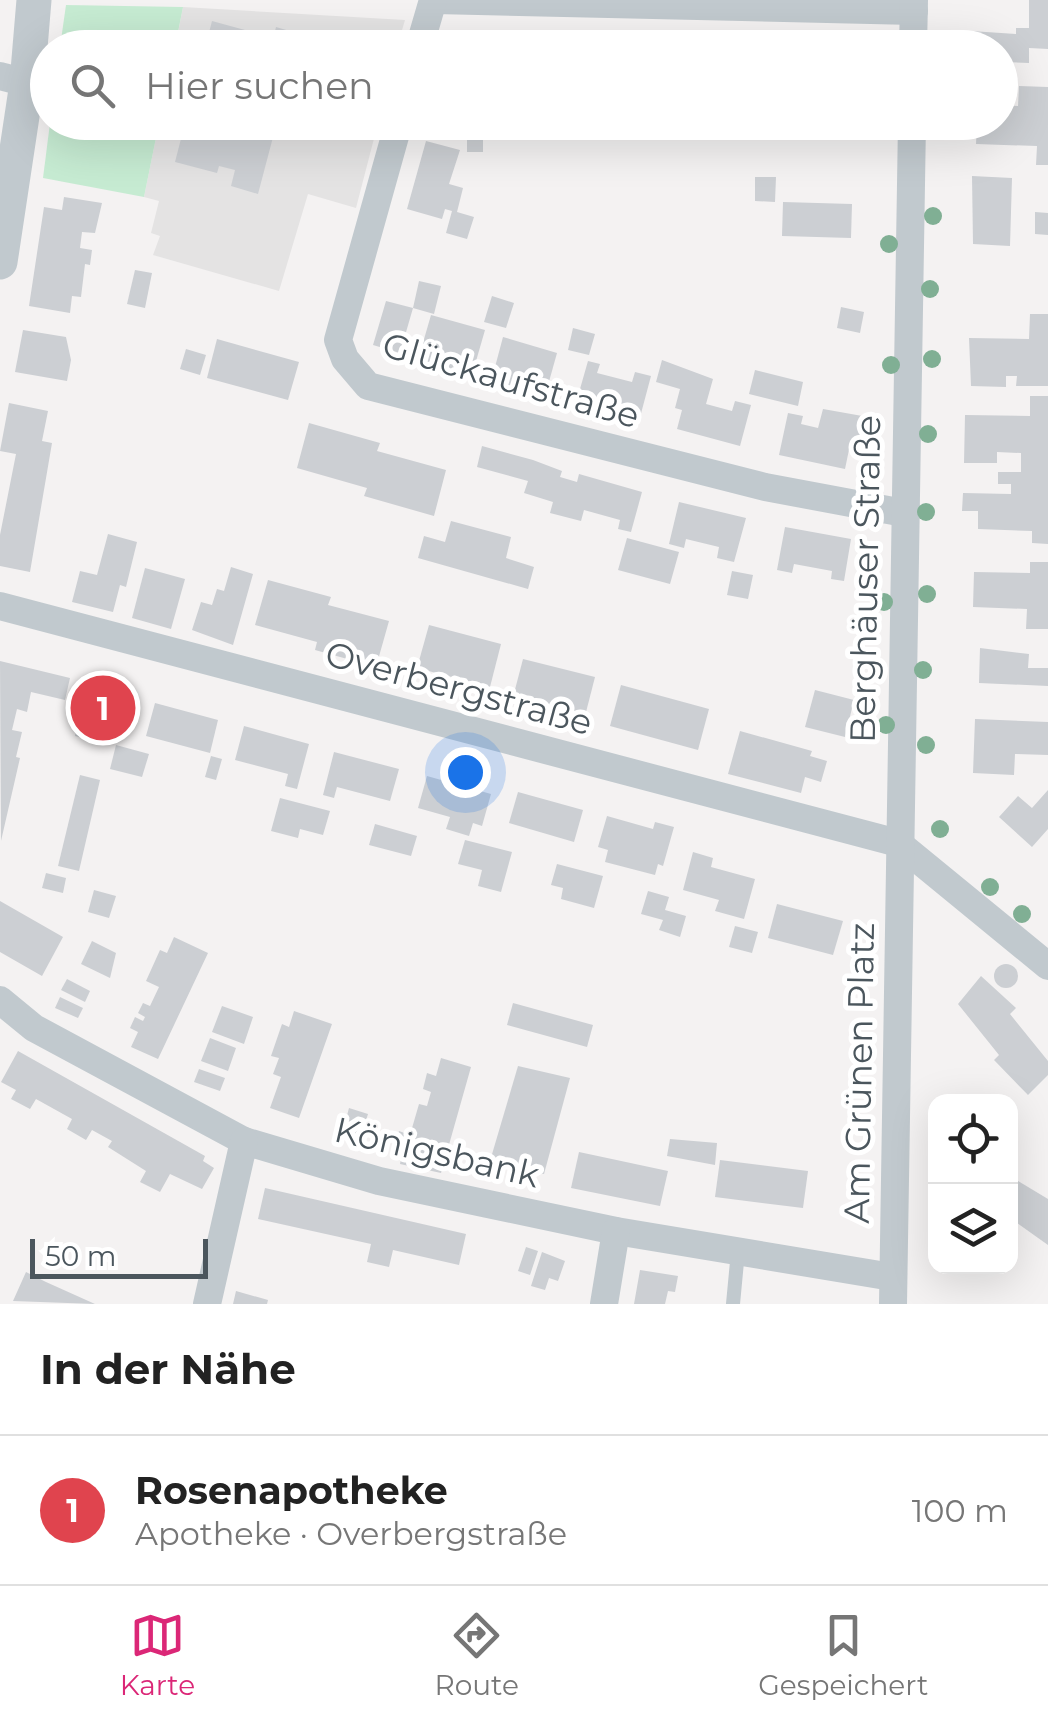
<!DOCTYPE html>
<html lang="de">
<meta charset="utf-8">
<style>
:root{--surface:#fff;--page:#f2f2f2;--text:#222;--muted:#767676;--line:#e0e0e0;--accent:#db2777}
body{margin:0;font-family:Montserrat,sans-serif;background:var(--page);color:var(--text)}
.controls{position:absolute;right:30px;bottom:30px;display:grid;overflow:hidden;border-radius:20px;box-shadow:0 10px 40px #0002}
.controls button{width:90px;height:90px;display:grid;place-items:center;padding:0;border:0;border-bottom:2px solid var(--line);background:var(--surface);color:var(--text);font:50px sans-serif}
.scale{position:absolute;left:30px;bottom:25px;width:178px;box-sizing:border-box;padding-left:10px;border:5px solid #4b565d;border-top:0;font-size:28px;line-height:35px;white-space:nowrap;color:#4b565d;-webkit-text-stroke:8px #fff;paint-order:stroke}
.you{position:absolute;left:465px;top:772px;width:35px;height:35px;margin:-25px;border:8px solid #fff;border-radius:50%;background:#1a73e8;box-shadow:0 0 0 15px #1a73e833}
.badge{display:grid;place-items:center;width:65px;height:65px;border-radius:50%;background:var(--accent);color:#fff;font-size:32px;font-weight:700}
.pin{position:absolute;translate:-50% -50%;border:5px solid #fff;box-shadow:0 2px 10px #0006}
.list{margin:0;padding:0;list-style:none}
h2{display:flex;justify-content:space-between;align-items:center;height:130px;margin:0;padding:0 40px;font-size:42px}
h2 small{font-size:32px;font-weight:400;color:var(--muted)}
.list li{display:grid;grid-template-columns:65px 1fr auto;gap:30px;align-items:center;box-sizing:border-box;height:150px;padding:0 40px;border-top:2px solid var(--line)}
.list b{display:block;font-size:38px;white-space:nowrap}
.list p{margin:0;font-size:32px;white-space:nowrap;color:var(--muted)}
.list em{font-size:32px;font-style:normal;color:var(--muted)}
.icon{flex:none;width:55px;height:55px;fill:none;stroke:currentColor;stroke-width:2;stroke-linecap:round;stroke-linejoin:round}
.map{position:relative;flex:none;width:1048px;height:1304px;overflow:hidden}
.search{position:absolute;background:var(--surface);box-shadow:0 10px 40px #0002;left:30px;right:30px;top:30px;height:110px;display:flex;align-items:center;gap:25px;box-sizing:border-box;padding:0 35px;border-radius:55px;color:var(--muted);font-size:38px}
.sheet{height:280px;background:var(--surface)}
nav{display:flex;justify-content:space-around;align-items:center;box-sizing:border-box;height:140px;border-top:2px solid var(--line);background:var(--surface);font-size:28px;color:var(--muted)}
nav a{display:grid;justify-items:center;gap:5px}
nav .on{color:var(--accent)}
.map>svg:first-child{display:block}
.education{fill:#e4e3e3}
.green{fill:#c6ebd2}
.building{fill:#cccfd3}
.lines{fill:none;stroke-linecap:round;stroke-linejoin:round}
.service{stroke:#c1c9ce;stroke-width:14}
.minor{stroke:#c1c9ce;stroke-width:28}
.tertiary{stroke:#c1c9ce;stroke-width:35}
.tree{fill:#80af94}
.labels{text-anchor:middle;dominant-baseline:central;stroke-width:10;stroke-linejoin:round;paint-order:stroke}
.street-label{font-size:35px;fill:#4b565d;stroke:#fff}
</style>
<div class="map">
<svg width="1048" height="1304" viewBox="0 0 1048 1304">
<rect width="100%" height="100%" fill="#f4f2f2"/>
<!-- education -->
<g class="education">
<polygon points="183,7 405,20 397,47 175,48"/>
<polygon points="159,123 378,123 356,208 308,194 279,291 153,255 160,236 151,233 159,201 144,197"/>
</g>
<!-- green -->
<g class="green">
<polygon points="66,5 183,7 175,47 60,47"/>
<polygon points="50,123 159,123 144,197 43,178"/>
</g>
<!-- building -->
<g class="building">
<polygon points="1029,0 1048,0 1048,49 1029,48 1029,63 1000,62 1000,48 970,48 971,31 1016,34 1016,28 1029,28"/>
<polygon points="212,21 256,33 255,38 272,43 276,27 300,34 297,48 205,48"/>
<polygon points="503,32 572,33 572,48 502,48"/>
<polygon points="599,33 669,34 669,48 599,48"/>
<polygon points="697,35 765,37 765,48 697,48"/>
<polygon points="793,39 862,41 862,48 793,48"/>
<polygon points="1019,86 1048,87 1048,165 1036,165 1037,146 976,144 977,122 1000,122 1000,105 1018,106"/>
<polygon points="196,122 277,122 258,194 231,186 235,170 219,166 217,173 175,162 183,131 193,134"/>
<rect x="467" y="129" width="16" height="23"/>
<polygon points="426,141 460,150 449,184 463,188 457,212 474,217 467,239 446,233 452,211 445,209 442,219 407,209"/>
<polygon points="972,176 1012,178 1010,246 973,244"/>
<polygon points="755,177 776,177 775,202 755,201"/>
<polygon points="64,197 102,203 95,233 82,232 80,248 92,250 90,265 85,264 81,297 72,296 70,313 29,306 44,207 62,210"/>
<polygon points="783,202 852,204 851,238 782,236"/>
<polygon points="1035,212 1048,213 1048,235 1035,234"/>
<polygon points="135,270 152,273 145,308 127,304"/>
<polygon points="419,281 441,286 434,314 413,308 400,353 373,345 386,301 413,308"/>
<polygon points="492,296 514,303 506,328 484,322"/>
<polygon points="841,307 864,312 860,333 837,328"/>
<polygon points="1030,314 1048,314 1048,386 1016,386 1017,376 1006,376 1006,387 971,386 969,338 1029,339"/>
<polygon points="431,315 485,330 472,375 418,360"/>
<polygon points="573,328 595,334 589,355 568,350"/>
<polygon points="23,330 66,337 71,360 67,381 15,372"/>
<polygon points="503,337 557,353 545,396 491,382"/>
<polygon points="217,339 299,362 288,400 207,378"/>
<polygon points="186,349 206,355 200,375 180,369"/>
<polygon points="662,360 713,379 706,404 732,411 735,401 751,405 740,446 677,429 682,410 675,408 680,389 656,382"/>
<polygon points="588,361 600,364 597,373 632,382 635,372 651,376 639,421 576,403"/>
<polygon points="755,370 803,382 798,406 749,394"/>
<polygon points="1030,396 1048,396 1048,544 1032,543 1032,531 978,529 978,511 962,511 963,493 1011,494 1011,484 998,484 998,472 1021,472 1021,453 997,452 997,463 964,463 965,415 1030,416"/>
<polygon points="9,403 48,411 42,441 52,443 30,572 0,566 0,535 16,454 0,451"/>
<polygon points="823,409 868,417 867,443 851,440 845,469 779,455 788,413 803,416 801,424 818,428"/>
<polygon points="309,423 380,443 377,451 446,470 434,516 364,496 367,488 297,468"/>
<polygon points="482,446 533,460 562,471 560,477 577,482 579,474 642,492 631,532 618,529 620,520 584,510 581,521 550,513 553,502 524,493 528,481 477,467"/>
<polygon points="679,502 746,518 734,562 717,558 719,547 686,539 684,548 669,544"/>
<polygon points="451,521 511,537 506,558 534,567 528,589 418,558 424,536 445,542"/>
<polygon points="785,527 851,539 844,581 831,579 832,571 794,564 792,573 777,570"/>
<polygon points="108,534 137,542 126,587 120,585 113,612 72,602 80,571 97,575"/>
<polygon points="627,538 679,552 670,584 618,570"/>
<polygon points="1030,562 1048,562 1048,629 1026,629 1027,609 973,607 974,572 1030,573"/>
<polygon points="231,567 253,574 233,645 192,630 201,602 212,605 217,589 224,591"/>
<polygon points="145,568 185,579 171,629 132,618"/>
<polygon points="732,571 753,575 748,599 727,595"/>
<polygon points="268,580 331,597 328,605 389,621 376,667 315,650 317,642 255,625"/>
<polygon points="429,625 501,644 490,687 417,668"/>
<polygon points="980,648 1029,654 1028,668 1048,668 1048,686 979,683"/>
<polygon points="523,659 595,677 584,720 512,701"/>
<polygon points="0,661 70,678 65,700 31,692 27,712 17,709 12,730 22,732 16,757 20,758 1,841"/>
<polygon points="87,683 130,695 119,734 96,728 93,740 75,736"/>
<polygon points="621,685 709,709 698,750 610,726"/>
<polygon points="815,690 854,700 845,737 805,727"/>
<polygon points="155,703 218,720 210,753 146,736"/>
<polygon points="975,719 1048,722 1048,755 1015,754 1014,775 973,773"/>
<polygon points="244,726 309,744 297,789 285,786 288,774 235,760"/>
<polygon points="740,731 812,751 810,756 827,761 821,782 805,777 801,793 728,774"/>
<polygon points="116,745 149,754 142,777 110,769"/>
<polygon points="334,752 399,769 390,801 337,787 334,798 323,795"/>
<polygon points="211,756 222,759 216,780 205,777"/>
<polygon points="80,775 100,780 79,871 58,866"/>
<polygon points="427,776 491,794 482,826 473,823 469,836 446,829 450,817 418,808"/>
<polygon points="1048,790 1048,829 1032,847 999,817 1018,796 1032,808"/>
<polygon points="518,792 583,810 574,842 509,823"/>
<polygon points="280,798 330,811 323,835 300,829 298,838 271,831"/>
<polygon points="607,816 653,829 655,822 674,827 663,866 658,864 655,875 605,862 608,850 598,847"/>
<polygon points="375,824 417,836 411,856 369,845"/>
<polygon points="465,840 512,852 501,892 478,886 482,870 458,864"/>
<polygon points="693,852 713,858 711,867 755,879 744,919 715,911 719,900 683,890"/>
<polygon points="557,864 603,876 594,908 561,899 563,888 551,885"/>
<polygon points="46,873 66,878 63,893 42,888"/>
<polygon points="94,890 116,896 109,918 88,912"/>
<polygon points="648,891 669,897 665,910 686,916 680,937 659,930 663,920 641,914"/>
<polygon points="0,901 63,937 42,976 0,952"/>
<polygon points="777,904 843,921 833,955 768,938"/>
<polygon points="735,926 758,932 752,953 729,947"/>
<polygon points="174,937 208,953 158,1059 131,1047 138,1032 130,1028 135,1017 143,1021 145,1017 138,1013 143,1003 150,1006 159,987 146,981 160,950 167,953"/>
<polygon points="92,941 116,953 110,978 81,964"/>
<circle cx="1006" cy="976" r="12"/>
<polygon points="981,976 1016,1008 1010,1014 1048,1061 1048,1075 1028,1095 994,1060 999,1055 958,1004"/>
<polygon points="67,979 90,991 85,1002 61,990"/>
<polygon points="60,997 83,1008 78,1018 55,1008"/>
<polygon points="513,1003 593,1025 587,1047 507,1025"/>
<polygon points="222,1006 253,1017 244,1044 212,1032"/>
<polygon points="294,1011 332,1024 299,1118 270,1108 281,1077 273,1074 279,1058 271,1056 282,1024 289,1027"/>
<polygon points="210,1038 236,1048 228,1071 201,1061"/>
<polygon points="18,1051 205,1156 203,1161 214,1168 202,1189 170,1174 160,1192 140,1182 146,1171 108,1147 112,1141 92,1130 86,1140 67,1129 72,1119 36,1099 30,1109 11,1099 16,1090 1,1082"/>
<polygon points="441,1058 471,1067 441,1173 400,1164 401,1159 392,1156 399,1131 410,1135 419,1104 427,1106 431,1092 423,1089 427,1073 436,1076"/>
<polygon points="518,1066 570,1078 544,1174 490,1161"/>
<polygon points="199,1069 225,1078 220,1091 194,1082"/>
<polygon points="349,1108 368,1114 359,1143 341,1138"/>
<polygon points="670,1139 717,1143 715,1165 667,1156"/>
<polygon points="579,1152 668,1171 660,1206 571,1188"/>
<polygon points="720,1160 808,1171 803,1208 715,1197"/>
<polygon points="1010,1176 1048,1199 1048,1245 1010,1218"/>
<polygon points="265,1188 466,1234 459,1265 393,1250 389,1267 367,1262 371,1244 258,1219"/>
<polygon points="526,1247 538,1251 530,1275 518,1271"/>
<polygon points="542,1252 565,1261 558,1281 549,1278 545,1290 531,1286"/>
<polygon points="640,1270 678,1276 675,1292 668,1291 665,1304 634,1304"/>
<polygon points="26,1272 46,1282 95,1304 13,1301"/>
<polygon points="236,1291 268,1300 267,1304 233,1304"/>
</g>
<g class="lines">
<!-- service -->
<polyline class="service" points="733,1304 738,1251"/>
<!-- minor -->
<g class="minor">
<polyline points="435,0 914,11"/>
<polyline points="419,48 433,0"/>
<polyline points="913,48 914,0"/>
<polyline points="0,76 27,83"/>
<polyline points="399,122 338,340 345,359 368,386 765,487 904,513"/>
<polyline points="0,606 898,843 1048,966"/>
<polyline points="0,1000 34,1028 244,1141 379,1181 616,1231 892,1277"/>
<polyline points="207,1304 244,1141"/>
<polyline points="604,1304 616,1231"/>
<polyline points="893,1304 912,122"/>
</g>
<!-- tertiary -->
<polyline class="tertiary" points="0,262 27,83 34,0"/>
</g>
<!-- trees -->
<g class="tree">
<circle cx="933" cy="216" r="9"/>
<circle cx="889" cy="244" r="9"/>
<circle cx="930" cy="289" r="9"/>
<circle cx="932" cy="359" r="9"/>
<circle cx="891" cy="365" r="9"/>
<circle cx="928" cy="434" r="9"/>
<circle cx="926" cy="512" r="9"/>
<circle cx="927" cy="594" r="9"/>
<circle cx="884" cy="602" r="9"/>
<circle cx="923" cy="670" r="9"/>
<circle cx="886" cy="725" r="9"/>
<circle cx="926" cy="745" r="9"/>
<circle cx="940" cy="829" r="9"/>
<circle cx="990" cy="887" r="9"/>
<circle cx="1022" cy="914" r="9"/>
</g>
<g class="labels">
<!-- street labels -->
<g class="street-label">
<text transform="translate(511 380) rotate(16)">Glückaufstraße</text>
<text transform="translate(865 579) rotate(-89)">Berghäuser Straße</text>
<text transform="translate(459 688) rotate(15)">Overbergstraße</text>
<text transform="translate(859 1073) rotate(-89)">Am Grünen Platz</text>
<text transform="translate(437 1152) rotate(13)">Königsbank</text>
</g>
</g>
</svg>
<div class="controls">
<button><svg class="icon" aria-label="locate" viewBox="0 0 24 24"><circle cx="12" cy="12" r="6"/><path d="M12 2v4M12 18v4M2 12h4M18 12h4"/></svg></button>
<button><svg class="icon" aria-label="layers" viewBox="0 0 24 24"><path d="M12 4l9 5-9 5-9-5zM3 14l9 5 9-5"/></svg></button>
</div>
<div class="scale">50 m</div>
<div class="you"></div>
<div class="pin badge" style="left:103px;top:708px;background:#e0444e">1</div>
<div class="search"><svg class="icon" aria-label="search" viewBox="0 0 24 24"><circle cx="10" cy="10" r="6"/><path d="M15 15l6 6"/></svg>Hier suchen</div>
</div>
<section class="sheet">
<h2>In der Nähe<small></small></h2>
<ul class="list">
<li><span class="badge" style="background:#e0444e">1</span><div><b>Rosenapotheke</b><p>Apotheke · Overbergstraße</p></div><em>100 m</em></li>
</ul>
</section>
<nav>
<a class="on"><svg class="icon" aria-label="map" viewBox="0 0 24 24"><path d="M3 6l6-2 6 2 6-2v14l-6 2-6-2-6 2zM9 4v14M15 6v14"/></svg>Karte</a>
<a><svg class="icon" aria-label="directions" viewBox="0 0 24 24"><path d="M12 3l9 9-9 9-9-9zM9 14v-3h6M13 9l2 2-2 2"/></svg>Route</a>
<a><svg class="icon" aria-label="saved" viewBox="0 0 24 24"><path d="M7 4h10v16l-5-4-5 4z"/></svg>Gespeichert</a>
</nav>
